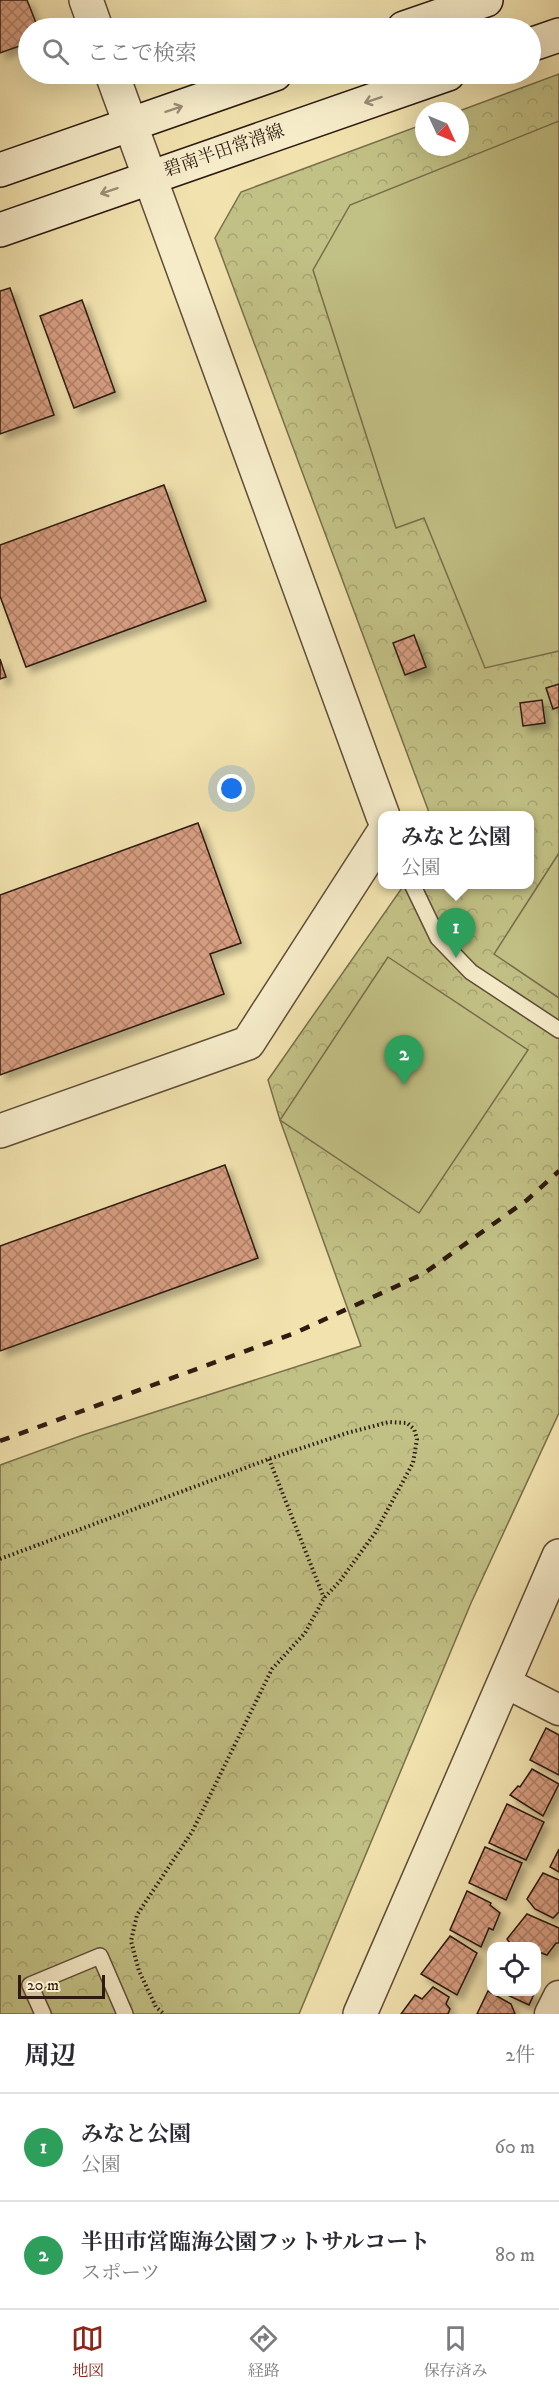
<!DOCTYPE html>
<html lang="ja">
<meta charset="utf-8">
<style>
:root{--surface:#fff;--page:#f2f2f3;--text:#2b2b33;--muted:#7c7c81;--line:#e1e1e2;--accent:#8f2418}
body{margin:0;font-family:"IM FELL DW Pica","Noto Serif JP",serif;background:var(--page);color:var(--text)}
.controls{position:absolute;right:18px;bottom:18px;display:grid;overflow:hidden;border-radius:12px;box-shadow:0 6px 24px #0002}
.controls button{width:54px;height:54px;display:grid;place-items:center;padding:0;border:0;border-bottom:2px solid var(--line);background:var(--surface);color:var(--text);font:30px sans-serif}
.compass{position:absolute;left:415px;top:102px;width:54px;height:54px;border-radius:50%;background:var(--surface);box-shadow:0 6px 24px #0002;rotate:134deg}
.scale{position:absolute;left:18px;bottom:15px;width:87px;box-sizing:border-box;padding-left:6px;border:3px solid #2e1a11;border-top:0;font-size:16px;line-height:21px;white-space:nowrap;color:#2e1a11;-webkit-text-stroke:4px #f6ecca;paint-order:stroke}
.you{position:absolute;left:232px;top:789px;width:21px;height:21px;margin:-15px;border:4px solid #fff;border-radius:50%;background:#1a73e8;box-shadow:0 0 0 9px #1a73e833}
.badge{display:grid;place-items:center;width:39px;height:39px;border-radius:50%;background:var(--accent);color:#fff;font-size:20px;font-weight:700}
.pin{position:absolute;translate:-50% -50px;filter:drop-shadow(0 2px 3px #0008)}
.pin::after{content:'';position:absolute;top:32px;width:21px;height:18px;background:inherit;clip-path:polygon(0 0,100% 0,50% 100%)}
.popup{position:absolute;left:378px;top:811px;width:156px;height:78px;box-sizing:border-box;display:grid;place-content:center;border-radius:12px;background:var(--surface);filter:drop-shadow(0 2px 4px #0005);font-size:20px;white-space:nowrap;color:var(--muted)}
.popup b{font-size:22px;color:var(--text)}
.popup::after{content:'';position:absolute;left:50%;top:100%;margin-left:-12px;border:12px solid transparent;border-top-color:var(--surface)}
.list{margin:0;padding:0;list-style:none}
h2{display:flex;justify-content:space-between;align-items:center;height:78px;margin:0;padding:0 24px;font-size:26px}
h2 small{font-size:20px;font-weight:400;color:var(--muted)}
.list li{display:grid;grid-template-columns:39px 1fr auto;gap:18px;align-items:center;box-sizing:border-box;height:108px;padding:0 24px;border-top:2px solid var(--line)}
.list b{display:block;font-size:22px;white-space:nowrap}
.list p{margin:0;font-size:20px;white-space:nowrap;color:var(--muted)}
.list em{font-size:20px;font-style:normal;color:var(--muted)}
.icon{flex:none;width:33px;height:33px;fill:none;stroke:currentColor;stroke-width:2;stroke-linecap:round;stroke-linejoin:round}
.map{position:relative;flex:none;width:559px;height:2014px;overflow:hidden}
.search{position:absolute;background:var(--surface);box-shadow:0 6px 24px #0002;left:18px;right:18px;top:18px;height:66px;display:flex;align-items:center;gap:15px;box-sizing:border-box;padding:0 21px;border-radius:33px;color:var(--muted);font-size:22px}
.sheet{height:294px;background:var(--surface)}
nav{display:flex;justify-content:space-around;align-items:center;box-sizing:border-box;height:84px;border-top:2px solid var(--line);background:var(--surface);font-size:16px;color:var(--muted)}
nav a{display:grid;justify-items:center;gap:3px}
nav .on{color:var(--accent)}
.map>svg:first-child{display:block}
.park{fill:url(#park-crowns);stroke:#786e4b;stroke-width:1.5}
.pitch{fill:#c2c185;stroke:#786e4b;stroke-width:1.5}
.building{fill:url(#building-cross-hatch);stroke:#2e1a11;stroke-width:1.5;filter:url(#shadow)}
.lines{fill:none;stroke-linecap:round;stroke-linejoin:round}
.service-casing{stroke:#5f4c38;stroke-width:18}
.minor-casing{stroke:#5f4c38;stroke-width:33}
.tertiary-casing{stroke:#5f4c38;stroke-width:36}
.secondary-casing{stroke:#2e1a11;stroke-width:36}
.path{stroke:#2e1a11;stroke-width:4;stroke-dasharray:1.5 3;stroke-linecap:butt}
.service{stroke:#f6ecca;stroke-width:15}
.minor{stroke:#f6ecca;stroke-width:30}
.tertiary{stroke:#f6ecca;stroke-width:33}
.secondary{stroke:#f6ecca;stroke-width:33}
.rail{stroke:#2e1a11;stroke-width:4.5;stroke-dasharray:10 10;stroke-linecap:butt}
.oneway{stroke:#9c8e77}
.labels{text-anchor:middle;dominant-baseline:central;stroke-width:4.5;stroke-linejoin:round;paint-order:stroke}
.street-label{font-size:18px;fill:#2e1a11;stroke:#f6ecca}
</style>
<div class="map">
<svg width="559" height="2014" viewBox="0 0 559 2014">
<defs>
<pattern id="park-crowns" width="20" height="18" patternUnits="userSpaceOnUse" patternTransform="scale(1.5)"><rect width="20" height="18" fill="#c2c185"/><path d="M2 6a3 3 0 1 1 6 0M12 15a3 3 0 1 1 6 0" fill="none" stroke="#a7a572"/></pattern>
<pattern id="building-cross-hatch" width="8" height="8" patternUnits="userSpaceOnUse" patternTransform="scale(1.5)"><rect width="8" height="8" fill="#d69d80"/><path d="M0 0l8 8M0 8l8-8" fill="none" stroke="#ae7f67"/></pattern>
<filter id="shadow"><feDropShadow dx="5.5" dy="5.5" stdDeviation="3" flood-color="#0004"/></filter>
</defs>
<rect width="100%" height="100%" fill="#f1e2ae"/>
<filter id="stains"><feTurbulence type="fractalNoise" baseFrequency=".00333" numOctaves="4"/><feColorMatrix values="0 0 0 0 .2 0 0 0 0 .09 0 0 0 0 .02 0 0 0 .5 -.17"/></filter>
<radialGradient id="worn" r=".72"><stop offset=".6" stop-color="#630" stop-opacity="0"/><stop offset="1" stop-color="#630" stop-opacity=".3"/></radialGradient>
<!-- park -->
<polygon class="park" points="559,74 559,1413 471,1603 299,2014 0,2014 0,1465 83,1435 361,1346 280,1120 268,1080 404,885 530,884 530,816 430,815 215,238 241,192 424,124 424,147 460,147 459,111"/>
<!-- pitch -->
<g class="pitch">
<polygon points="559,121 559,651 485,668 424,518 396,528 313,270 350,205"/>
<polygon points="559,853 559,998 494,954"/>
<polygon points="388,957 528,1050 419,1213 280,1120"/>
</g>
<!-- building -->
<g class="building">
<polygon points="0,0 27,0 38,28 28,28 28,43 0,53"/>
<polygon points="10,288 54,415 0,434 0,291"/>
<polygon points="82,300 115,392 74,408 40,316"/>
<polygon points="164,485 206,601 26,667 0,596 0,545"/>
<polygon points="414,635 426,667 405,675 393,643"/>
<polygon points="0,659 6,677 0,679"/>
<polygon points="559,684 559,707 553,709 546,688"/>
<polygon points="542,700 545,723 523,726 520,703"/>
<polygon points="198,823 241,943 210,954 224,994 0,1075 0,895"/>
<polygon points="225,1165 258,1258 0,1351 0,1246"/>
<polygon points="546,1728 559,1735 559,1775 530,1760"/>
<polygon points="532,1769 559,1784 543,1816 510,1795 518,1786 520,1787"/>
<polygon points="507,1804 544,1822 526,1860 489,1843"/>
<polygon points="485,1847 522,1863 506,1900 469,1883"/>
<polygon points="559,1849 559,1872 550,1867"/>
<polygon points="543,1873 559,1880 559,1912 553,1918 535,1909 527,1899"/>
<polygon points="467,1891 491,1903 490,1905 500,1913 493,1930 489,1928 481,1947 450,1930"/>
<polygon points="527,1914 559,1928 559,1943 556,1943 547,1955 539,1952 536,1954 536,1946 512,1946 507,1939"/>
<polygon points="450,1936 477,1953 457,1995 421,1974"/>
<polygon points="433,1987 449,1997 446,2004 450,2009 448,2014 401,2014 415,1995 422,1999"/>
<polygon points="488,1991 511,2004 515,2014 477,2014"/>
<polygon points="501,1992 535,1992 529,2005"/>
</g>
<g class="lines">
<defs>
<g id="service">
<polyline points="412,884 438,938 471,972 559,1030"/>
<polyline points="43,2014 30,1985 100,1956 125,2014"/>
</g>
<g id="minor">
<polyline points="504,1682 559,1710"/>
<polyline points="550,2014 559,1996"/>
</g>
<g id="tertiary">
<polyline points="86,0 96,28"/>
<polyline points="112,74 383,816"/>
<polyline points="0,1131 248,1043 382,835"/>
<polyline points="360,2014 559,1556"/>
</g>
<g id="secondary">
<polyline points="404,28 486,0"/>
<polyline points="530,45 559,35"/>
<polyline points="0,170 275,74"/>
<polyline points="0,230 448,74"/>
</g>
</defs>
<!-- service casing -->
<use href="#service" class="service-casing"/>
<!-- minor casing -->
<use href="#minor" class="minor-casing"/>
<!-- tertiary casing -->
<use href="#tertiary" class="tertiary-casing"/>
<!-- secondary casing -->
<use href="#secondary" class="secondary-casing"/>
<!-- path -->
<g class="path">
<polyline points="269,1459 324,1598"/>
<polyline points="0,1559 269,1459 347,1433 389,1422 407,1423 414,1429 417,1439 413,1463 375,1533 340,1581 324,1598 305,1633 272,1669 192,1832 137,1915 131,1941 139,1971 156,2007 164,2014"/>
</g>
<!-- service -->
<use href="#service" class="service"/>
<!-- minor -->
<use href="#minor" class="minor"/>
<!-- tertiary -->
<use href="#tertiary" class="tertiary"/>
<!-- secondary -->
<use href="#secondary" class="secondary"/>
<!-- rail -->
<polyline class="rail" points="0,1441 295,1333 423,1274 527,1200 559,1171"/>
</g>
<!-- one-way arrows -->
<defs><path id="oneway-shaft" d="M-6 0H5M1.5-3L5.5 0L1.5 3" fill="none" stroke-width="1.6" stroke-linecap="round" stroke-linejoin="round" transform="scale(1.5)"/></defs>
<g class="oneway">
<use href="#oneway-shaft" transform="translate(373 100) rotate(161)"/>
<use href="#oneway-shaft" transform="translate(174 109) rotate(-19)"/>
<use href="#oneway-shaft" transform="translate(109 191) rotate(161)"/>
</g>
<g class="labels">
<!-- street labels -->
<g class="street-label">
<text transform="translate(224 151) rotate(-19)">碧南半田常滑線</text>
</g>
</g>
<rect width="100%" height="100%" filter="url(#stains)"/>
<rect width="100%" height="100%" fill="url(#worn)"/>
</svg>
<div class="controls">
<button><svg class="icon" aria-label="locate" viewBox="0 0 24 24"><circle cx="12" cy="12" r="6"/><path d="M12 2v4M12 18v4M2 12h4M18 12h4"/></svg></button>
</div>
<svg class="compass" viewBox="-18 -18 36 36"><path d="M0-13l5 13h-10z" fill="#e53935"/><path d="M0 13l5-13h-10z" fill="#7c7c81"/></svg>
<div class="scale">20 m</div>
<div class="you"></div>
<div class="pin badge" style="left:456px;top:958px;background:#2e9e5b">1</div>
<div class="popup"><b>みなと公園</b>公園</div>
<div class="pin badge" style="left:404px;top:1085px;background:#2e9e5b">2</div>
<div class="search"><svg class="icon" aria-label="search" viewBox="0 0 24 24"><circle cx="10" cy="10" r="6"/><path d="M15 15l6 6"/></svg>ここで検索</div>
</div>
<section class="sheet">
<h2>周辺<small>2件</small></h2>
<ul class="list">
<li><span class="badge" style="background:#2e9e5b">1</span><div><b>みなと公園</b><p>公園</p></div><em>60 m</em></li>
<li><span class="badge" style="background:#2e9e5b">2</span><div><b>半田市営臨海公園フットサルコート</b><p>スポーツ</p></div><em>80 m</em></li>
</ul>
</section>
<nav>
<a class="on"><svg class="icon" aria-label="map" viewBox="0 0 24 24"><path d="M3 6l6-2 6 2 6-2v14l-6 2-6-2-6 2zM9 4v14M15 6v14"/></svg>地図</a>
<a><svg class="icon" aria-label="directions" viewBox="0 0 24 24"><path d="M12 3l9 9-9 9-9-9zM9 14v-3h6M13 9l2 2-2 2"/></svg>経路</a>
<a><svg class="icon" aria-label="saved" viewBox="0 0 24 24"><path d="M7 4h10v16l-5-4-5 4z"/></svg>保存済み</a>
</nav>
